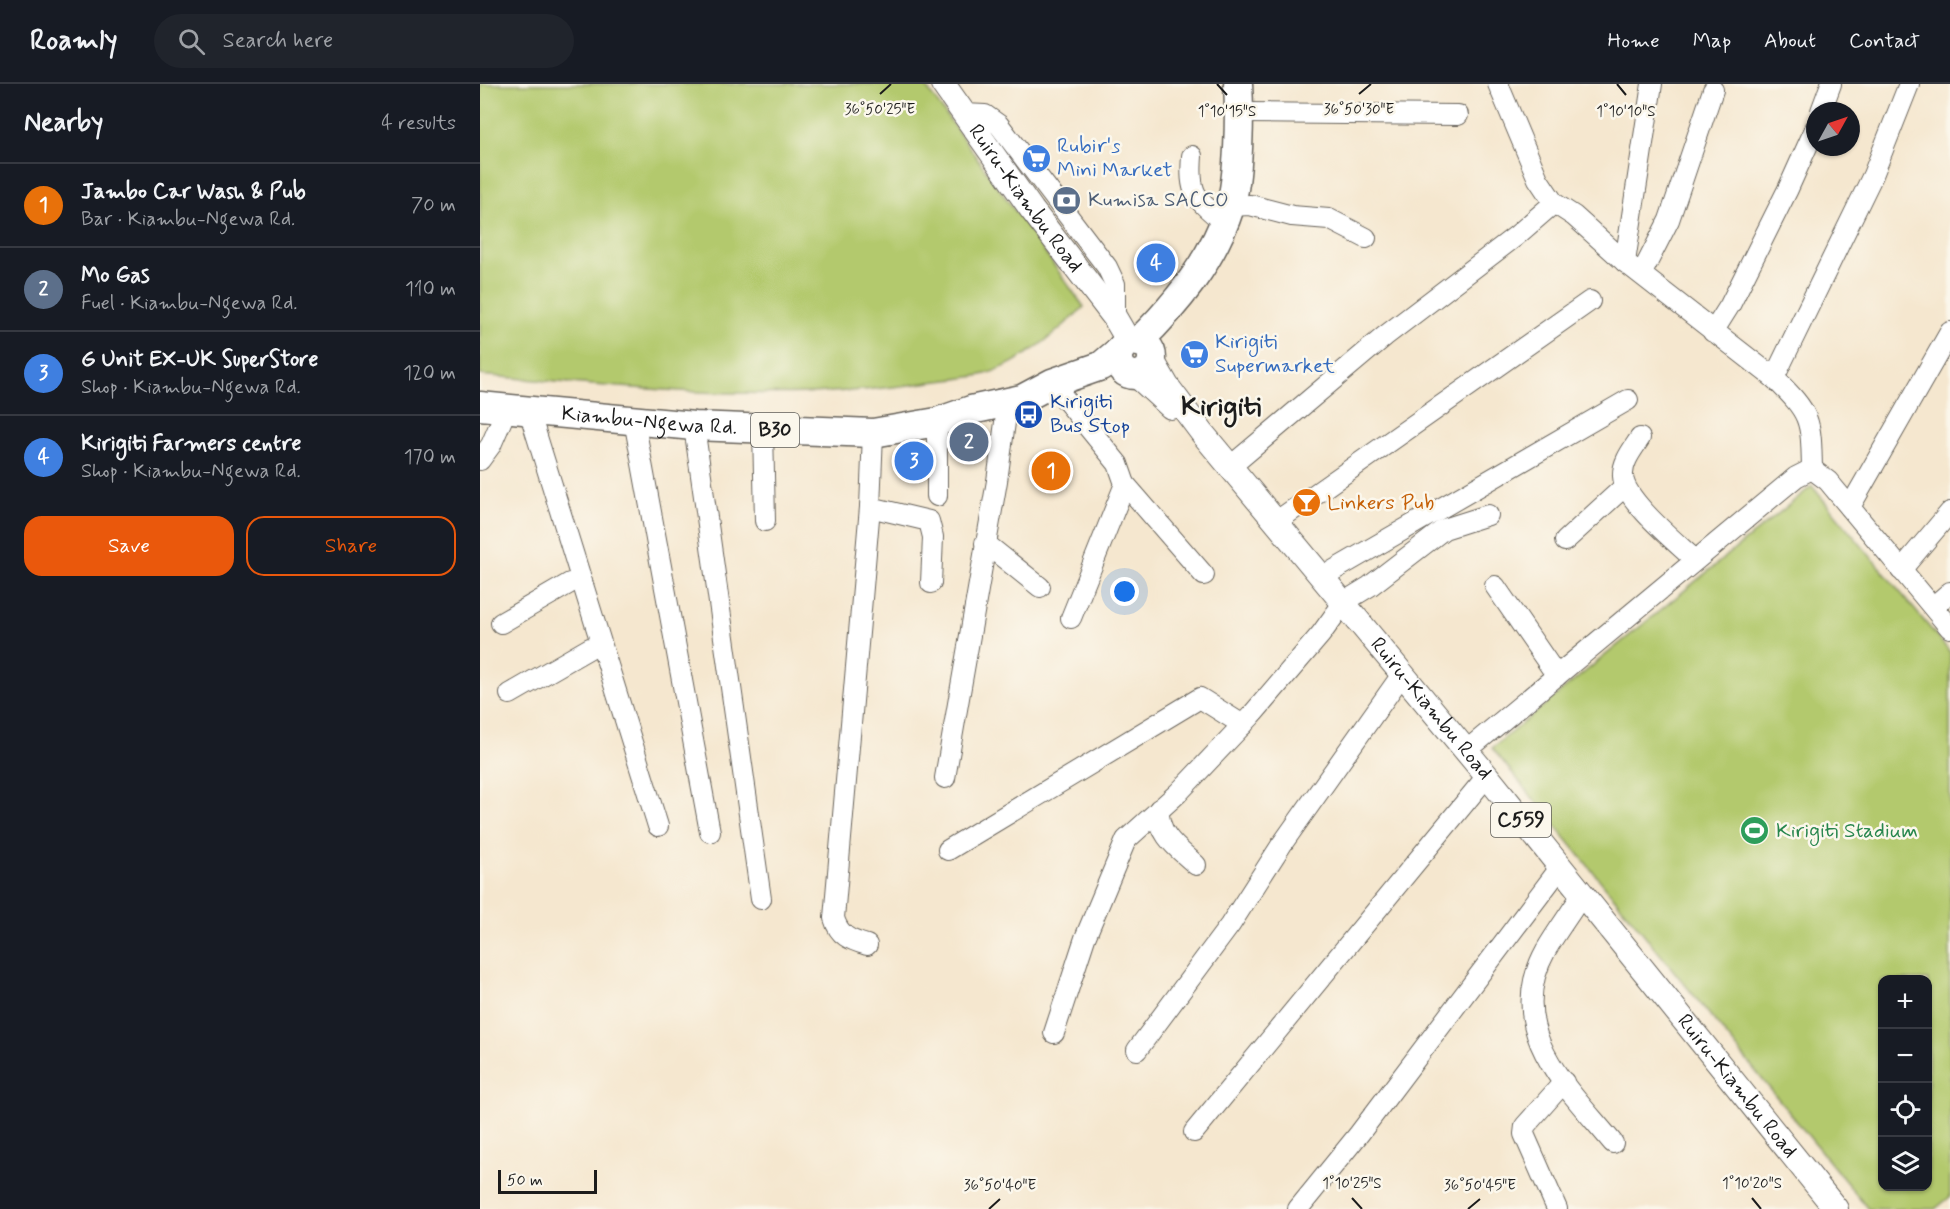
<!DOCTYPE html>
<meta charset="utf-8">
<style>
:root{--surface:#171b24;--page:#20242c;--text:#f1f3f6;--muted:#9ea1a6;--line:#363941;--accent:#ea580c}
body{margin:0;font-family:Mynerve,sans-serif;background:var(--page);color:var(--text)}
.controls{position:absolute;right:18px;bottom:18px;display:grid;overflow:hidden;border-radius:12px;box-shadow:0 2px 4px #0004}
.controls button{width:54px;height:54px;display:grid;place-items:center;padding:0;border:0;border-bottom:2px solid var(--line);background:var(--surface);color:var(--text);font:30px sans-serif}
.compass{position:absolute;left:1326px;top:18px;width:54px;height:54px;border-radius:50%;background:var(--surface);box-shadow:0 2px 4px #0004;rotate:50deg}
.scale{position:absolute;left:18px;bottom:15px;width:99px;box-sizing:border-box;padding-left:6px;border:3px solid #1c1c1c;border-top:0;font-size:16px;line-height:21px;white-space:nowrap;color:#1c1c1c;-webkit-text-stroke:4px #fbf7ec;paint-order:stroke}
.you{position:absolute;left:645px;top:508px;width:21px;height:21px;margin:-15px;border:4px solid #fff;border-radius:50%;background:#1a73e8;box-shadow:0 0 0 9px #1a73e833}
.badge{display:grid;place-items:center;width:39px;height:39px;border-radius:50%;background:var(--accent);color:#fff;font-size:20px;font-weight:700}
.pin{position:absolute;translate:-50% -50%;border:3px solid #fff;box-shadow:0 2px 6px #0006}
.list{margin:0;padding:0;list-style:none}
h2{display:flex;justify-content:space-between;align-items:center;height:78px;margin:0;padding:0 24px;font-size:26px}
h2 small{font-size:20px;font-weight:400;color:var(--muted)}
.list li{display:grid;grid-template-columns:39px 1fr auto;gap:18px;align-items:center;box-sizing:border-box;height:84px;padding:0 24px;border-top:2px solid var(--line)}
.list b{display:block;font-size:22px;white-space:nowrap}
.list p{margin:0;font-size:20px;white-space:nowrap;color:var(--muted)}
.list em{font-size:20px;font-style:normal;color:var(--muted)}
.actions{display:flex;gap:12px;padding:18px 24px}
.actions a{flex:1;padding:14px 0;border:2px solid var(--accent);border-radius:18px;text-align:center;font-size:21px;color:var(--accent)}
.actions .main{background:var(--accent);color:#fff}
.icon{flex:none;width:33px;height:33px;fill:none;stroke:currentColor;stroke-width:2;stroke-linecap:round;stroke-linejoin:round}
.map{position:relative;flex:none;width:1470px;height:1125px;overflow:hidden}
header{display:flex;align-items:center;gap:36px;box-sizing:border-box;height:84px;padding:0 30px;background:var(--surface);border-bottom:2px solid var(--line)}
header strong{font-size:28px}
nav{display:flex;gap:33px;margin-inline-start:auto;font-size:21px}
.search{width:420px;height:54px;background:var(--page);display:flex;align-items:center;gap:15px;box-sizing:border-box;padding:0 21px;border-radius:33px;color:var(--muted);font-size:22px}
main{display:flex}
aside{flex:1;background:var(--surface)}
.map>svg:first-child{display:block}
.green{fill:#b3c96d;stroke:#687244;stroke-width:1.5;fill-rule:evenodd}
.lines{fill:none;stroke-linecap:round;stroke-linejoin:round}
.minor-casing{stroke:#68635b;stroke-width:22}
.major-casing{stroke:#68635b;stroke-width:26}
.highway-casing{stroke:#68635b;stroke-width:31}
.minor{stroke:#fff;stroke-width:20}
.major{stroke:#fff;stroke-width:24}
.highway{stroke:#fff;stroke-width:28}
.ticks{fill:none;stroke:#1c1c1c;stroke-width:2}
.labels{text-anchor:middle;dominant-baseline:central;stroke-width:5;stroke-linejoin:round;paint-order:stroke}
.shield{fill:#fbf7ec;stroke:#5f5e5a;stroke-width:1.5}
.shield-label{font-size:20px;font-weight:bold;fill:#1c1c1c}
.shop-label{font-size:21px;fill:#366cbe;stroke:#fbf7ec;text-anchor:start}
.street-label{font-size:21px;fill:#1c1c1c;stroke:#fbf7ec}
.service-label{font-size:21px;fill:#4e5e75;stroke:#fbf7ec;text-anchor:start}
.transit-label{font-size:21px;fill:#164399;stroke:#fbf7ec;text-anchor:start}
.food-label{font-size:21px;fill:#c56008;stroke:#fbf7ec;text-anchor:start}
.leisure-label{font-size:21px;fill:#27864d;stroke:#fbf7ec;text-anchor:start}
.district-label{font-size:27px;font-weight:bold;fill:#1c1c1c;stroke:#fbf7ec}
.ticks-label{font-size:15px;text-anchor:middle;fill:#1c1c1c;stroke:#fbf7ec;stroke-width:5;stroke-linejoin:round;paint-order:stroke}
</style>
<header>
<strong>Roamly</strong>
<div class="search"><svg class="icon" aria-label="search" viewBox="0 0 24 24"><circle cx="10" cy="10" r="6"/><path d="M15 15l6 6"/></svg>Search here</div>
<nav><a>Home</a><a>Map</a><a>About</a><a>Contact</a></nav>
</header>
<main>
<aside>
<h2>Nearby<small>4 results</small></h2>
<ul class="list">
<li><span class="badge" style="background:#e8710a">1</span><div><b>Jambo Car Wash &amp; Pub</b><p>Bar · Kiambu-Ngewa Rd.</p></div><em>70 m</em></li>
<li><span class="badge" style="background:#5c6f8a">2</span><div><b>Mo Gas</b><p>Fuel · Kiambu-Ngewa Rd.</p></div><em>110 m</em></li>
<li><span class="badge" style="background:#3f7fe0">3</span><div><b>G Unit EX-UK SuperStore</b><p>Shop · Kiambu-Ngewa Rd.</p></div><em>120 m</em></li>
<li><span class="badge" style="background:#3f7fe0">4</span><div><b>Kirigiti Farmers centre</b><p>Shop · Kiambu-Ngewa Rd.</p></div><em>170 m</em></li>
</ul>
<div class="actions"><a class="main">Save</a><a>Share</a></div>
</aside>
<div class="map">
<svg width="1470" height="1125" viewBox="0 0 1470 1125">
<rect width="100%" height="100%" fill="#fbf7ec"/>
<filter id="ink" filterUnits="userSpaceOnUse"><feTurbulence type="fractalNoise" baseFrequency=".0167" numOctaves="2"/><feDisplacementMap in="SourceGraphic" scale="12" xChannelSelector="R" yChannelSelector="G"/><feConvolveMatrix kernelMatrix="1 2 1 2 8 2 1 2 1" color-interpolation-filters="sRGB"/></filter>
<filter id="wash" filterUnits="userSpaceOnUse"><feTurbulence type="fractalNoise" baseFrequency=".008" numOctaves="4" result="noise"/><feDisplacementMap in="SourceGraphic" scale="24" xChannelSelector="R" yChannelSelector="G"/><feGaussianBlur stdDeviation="1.35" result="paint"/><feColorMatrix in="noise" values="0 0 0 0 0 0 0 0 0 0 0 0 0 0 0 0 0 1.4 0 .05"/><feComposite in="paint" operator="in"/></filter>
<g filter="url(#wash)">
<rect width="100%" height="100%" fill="#f5e7cf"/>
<!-- green -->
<g class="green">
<path d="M0,0H444L604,223C577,248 547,275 512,288C492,295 466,295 444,299C297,321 147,304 0,291Z"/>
<path d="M1332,402L1470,568V1113L1455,1125H1388L1012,664ZM1402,896H1448V1102H1402Z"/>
</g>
</g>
<g filter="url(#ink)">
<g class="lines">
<defs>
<g id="minor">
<polyline points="1018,0 1058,95 1074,119"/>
<polyline points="1341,27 1351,0"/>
<polyline points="760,29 978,31"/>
<polyline points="484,30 505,31 519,41 627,183 635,200 635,234"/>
<path d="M712,72C709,110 715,114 743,138"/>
<polyline points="750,122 770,121 812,132 849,135 886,154"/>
<polyline points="1145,178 1172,0"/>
<polyline points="1162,189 1189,136 1233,6"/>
<polyline points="1233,248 1250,221 1308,105 1335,45"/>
<polyline points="1294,294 1393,91 1429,0"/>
<polyline points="572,299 638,380 645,400 591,534"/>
<polyline points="49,327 178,742"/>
<polyline points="154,336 230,748"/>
<polyline points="214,342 281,815"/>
<polyline points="283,345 285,437"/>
<path d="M1160,354C1153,365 1142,378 1143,392C1144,416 1197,459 1215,476"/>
<polyline points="0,376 11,361 27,324"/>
<path d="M751,382L905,252L1036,152L1074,119L1094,132L1145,178L1294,294C1331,330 1331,335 1332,385"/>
<polyline points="645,400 724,491"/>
<polyline points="457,412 457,338"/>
<polyline points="390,423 449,437 453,453 451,499"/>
<polyline points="1370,423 1470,248"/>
<polyline points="797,437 1110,217"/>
<polyline points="1085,457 1145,402"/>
<polyline points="505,459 560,503"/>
<polyline points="1421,486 1470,428"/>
<polyline points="842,493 1148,316"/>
<polyline points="1015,502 1077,592"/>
<polyline points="1454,522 1470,508"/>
<polyline points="21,539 90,499"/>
<polyline points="30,610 110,564"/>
<polyline points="986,667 1316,393 1332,385 1348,397 1470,544"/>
<polyline points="465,694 517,397 526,331 542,315"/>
<path d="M679,725C677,751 699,765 716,781"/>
<polyline points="468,766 720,614 763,641"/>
<path d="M1101,812C1090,830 1077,847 1066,866C1022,945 1087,1003 1133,1059"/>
<path d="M387,861C370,856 359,852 354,834L390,423L393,349"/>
<polyline points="574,949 605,854 646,756 698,709 771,632 841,550 864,518 890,502 964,445 1008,431"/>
<polyline points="657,966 750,841 802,760 923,589"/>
<polyline points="714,1048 1007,692"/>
<polyline points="818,1125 879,1050 1080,784"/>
<polyline points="1077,1125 1044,1050 1045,1042 1084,998"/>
</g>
<g id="major">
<path id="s1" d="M463,0L552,126L635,234L649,258"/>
<path id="s2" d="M672,276L687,302L723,350L1007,692L1356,1125"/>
<polyline points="656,291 691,323"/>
</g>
<g id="highway">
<circle cx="655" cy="274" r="17"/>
<path d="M658,258C697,220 733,176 750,123C759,94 760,31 758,0"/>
<path id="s3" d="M0,322L214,342L393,349L457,338L491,326L542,315L572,299L621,282L640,266"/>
</g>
</defs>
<!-- minor casing -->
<use href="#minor" class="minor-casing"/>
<!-- major casing -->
<use href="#major" class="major-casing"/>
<!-- highway casing -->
<use href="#highway" class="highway-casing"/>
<!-- minor -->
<use href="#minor" class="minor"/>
<!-- major -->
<use href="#major" class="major"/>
<!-- highway -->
<use href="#highway" class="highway"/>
</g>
</g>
<!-- ticks -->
<path class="ticks" d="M737,0L747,11M1137,0L1146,11M400,10L411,0M879,10L891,0M872,1114L882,1125M1272,1114L1281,1125M509,1125L520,1115M988,1125L1000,1115"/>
<!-- icons -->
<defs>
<symbol id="supermarket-disc" viewBox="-11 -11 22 22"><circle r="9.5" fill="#3f7fe0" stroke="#fbf7ec"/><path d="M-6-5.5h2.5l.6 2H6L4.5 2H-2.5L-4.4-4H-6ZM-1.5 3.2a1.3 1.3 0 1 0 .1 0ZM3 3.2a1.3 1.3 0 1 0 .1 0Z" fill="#fff"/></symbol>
<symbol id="bank-disc" viewBox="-11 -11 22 22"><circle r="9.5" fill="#5c6f8a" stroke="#fbf7ec"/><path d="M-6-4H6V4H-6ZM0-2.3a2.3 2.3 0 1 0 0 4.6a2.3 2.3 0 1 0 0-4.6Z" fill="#fff"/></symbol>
<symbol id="bus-disc" viewBox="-11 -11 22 22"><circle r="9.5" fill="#1a4fb4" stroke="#fbf7ec"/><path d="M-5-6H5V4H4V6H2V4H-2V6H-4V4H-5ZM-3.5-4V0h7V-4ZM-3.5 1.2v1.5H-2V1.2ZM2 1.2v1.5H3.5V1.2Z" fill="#fff"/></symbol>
<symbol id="bar-disc" viewBox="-11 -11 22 22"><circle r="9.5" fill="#e8710a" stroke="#fbf7ec"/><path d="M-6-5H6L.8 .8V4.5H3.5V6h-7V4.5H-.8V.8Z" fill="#fff"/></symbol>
<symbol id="stadium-disc" viewBox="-11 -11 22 22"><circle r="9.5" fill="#2e9e5b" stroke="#fbf7ec"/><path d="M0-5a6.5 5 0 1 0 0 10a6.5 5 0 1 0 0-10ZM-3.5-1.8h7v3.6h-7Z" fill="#fff"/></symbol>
</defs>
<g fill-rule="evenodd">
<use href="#supermarket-disc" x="540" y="58" width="33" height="33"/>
<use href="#bank-disc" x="570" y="100" width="33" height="33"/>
<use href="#supermarket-disc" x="698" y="254" width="33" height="33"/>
<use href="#bus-disc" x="532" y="314" width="33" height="33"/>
<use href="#bar-disc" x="810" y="402" width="33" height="33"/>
<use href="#stadium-disc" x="1258" y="730" width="33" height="33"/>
</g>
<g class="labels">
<!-- shield labels -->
<g class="shield">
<rect x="271" y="329" width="48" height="34" rx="4.5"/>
<rect x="1011" y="719" width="60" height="34" rx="4.5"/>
</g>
<g class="shield-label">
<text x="295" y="346">B30</text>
<text x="1041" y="736">C559</text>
</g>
<!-- shop labels -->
<g class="shop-label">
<text x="577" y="62">Rubir's<tspan x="577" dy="24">Mini Market</tspan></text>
<text x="735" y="258">Kirigiti<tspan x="735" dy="24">Supermarket</tspan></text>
</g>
<!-- street labels -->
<g class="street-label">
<text stroke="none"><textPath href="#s1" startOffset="141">Ruiru-Kiambu Road</textPath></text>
<text stroke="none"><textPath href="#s3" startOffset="170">Kiambu-Ngewa Rd.</textPath></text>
<text stroke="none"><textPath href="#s2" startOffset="447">Ruiru-Kiambu Road</textPath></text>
<text stroke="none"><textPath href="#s2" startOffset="933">Ruiru-Kiambu Road</textPath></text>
</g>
<!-- service labels -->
<g class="service-label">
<text x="608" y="116">Kumisa SACCO</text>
</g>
<!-- transit labels -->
<g class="transit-label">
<text x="570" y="318">Kirigiti<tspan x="570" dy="24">Bus Stop</tspan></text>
</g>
<!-- food labels -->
<g class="food-label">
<text x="847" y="419">Linkers Pub</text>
</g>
<!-- leisure labels -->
<g class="leisure-label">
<text x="1296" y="747">Kirigiti Stadium</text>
</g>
<!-- district labels -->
<g class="district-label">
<text x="741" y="323">Kirigiti</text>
</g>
</g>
<g class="ticks-label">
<text x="400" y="30">36°50'25"E</text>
<text x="879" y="30">36°50'30"E</text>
<text x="747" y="32">1°10'15"S</text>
<text x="1146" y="32">1°10'10"S</text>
<text x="872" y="1104">1°10'25"S</text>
<text x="1272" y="1104">1°10'20"S</text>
<text x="520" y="1106">36°50'40"E</text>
<text x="1000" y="1106">36°50'45"E</text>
</g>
</svg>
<div class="controls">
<button>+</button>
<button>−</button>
<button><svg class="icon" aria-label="locate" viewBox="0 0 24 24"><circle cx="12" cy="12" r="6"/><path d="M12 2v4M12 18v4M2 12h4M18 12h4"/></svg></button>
<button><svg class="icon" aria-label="layers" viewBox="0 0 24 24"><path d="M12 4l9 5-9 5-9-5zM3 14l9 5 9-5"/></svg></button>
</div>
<svg class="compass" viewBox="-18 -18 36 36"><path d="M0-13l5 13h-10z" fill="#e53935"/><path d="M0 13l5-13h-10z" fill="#9ea1a6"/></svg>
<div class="scale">50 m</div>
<div class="you"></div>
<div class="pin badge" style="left:571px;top:387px;background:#e8710a">1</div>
<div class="pin badge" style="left:489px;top:358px;background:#5c6f8a">2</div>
<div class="pin badge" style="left:434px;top:377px;background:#3f7fe0">3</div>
<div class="pin badge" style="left:676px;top:179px;background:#3f7fe0">4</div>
</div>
</main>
